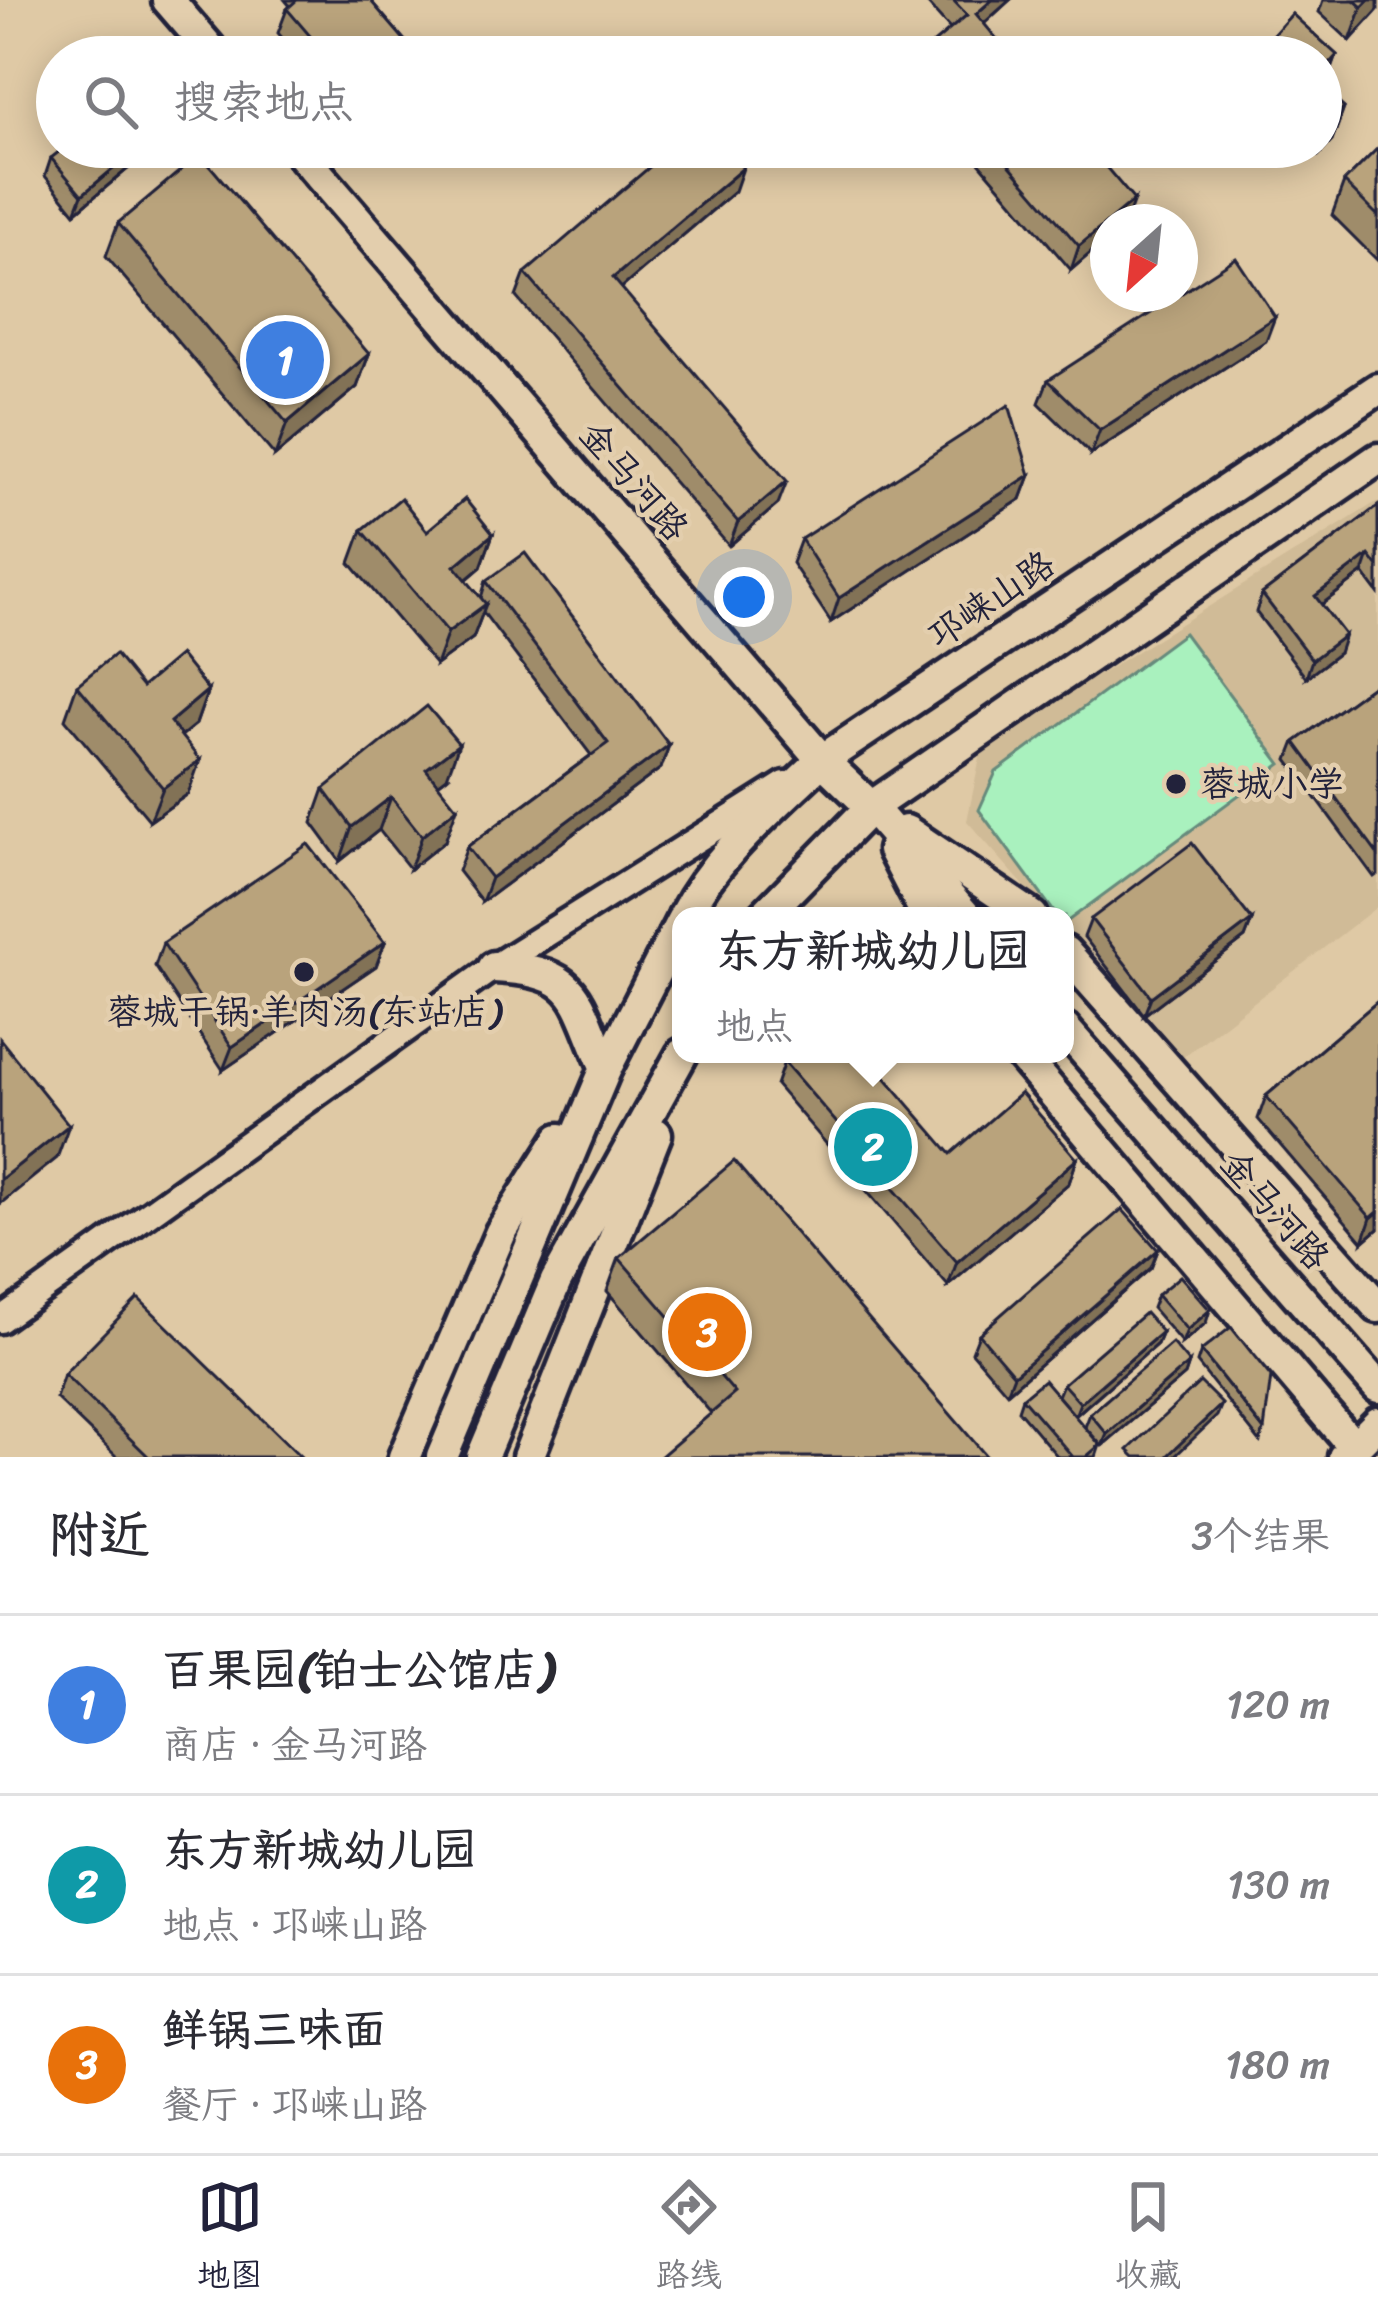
<!DOCTYPE html>
<html lang="zh">
<meta charset="utf-8">
<style>
:root{--surface:#fff;--page:#f7f7f7;--text:#2b2b33;--muted:#7c7c81;--line:#e1e1e2;--accent:#22223b}
body{margin:0;font-family:Sriracha,"LXGW WenKai TC",sans-serif;background:var(--page);color:var(--text)}
.compass{position:absolute;left:1090px;top:204px;width:108px;height:108px;border-radius:50%;background:var(--surface);box-shadow:0 6px 30px #0003;rotate:207deg}
.you{position:absolute;left:744px;top:597px;width:42px;height:42px;margin:-30px;border:9px solid #fff;border-radius:50%;background:#1a73e8;box-shadow:0 0 0 18px #1a73e833}
.badge{display:grid;place-items:center;width:78px;height:78px;border-radius:50%;background:var(--accent);color:#fff;font-size:39px;font-weight:700}
.pin{position:absolute;translate:-50% -50%;border:6px solid #fff;box-shadow:0 3px 12px #0006}
.popup{position:absolute;left:672px;top:907px;width:402px;height:156px;box-sizing:border-box;display:grid;place-content:center;border-radius:24px;background:var(--surface);filter:drop-shadow(0 3px 9px #0005);font-size:39px;white-space:nowrap;color:var(--muted)}
.popup b{font-size:45px;color:var(--text)}
.popup::after{content:'';position:absolute;left:50%;top:100%;margin-left:-24px;border:24px solid transparent;border-top-color:var(--surface)}
.list{margin:0;padding:0;list-style:none}
h2{display:flex;justify-content:space-between;align-items:center;height:156px;margin:0;padding:0 48px;font-size:51px}
h2 small{font-size:39px;font-weight:400;color:var(--muted)}
.list li{display:grid;grid-template-columns:78px 1fr auto;gap:36px;align-items:center;box-sizing:border-box;height:180px;padding:0 48px;border-top:3px solid var(--line)}
.list b{display:block;font-size:45px;white-space:nowrap}
.list p{margin:0;font-size:39px;white-space:nowrap;color:var(--muted)}
.list em{font-size:39px;font-style:normal;color:var(--muted)}
.icon{flex:none;width:66px;height:66px;fill:none;stroke:currentColor;stroke-width:2;stroke-linecap:round;stroke-linejoin:round}
.map{position:relative;flex:none;width:1378px;height:1457px;overflow:hidden}
.search{position:absolute;background:var(--surface);box-shadow:0 6px 30px #0003;left:36px;right:36px;top:36px;height:132px;display:flex;align-items:center;gap:30px;box-sizing:border-box;padding:0 42px;border-radius:66px;color:var(--muted);font-size:45px}
.sheet{height:696px;background:var(--surface)}
nav{display:flex;justify-content:space-around;align-items:center;box-sizing:border-box;height:168px;border-top:3px solid var(--line);background:var(--surface);font-size:33px;color:var(--muted)}
nav a{display:grid;justify-items:center;gap:6px}
nav .on{color:var(--accent)}
.map>svg:first-child{display:block}
.built{fill:#d0bb97}
.park{fill:#a9f1be;stroke:#668a7c;stroke-width:3}
.lines{fill:none;stroke-linecap:round;stroke-linejoin:round}
.minor-casing{stroke:#22223b;stroke-width:33}
.tertiary-casing{stroke:#22223b;stroke-width:39}
.minor{stroke:#e3cead;stroke-width:24}
.tertiary{stroke:#e3cead;stroke-width:30}
.wall{fill:#9f8c6b;stroke:#22223b;stroke-width:3}
.shaded-wall{fill:#827257;stroke:#22223b;stroke-width:3}
.building{fill:#b9a37c;stroke:#22223b;stroke-width:3}
.poi-dot{fill:#22223b;stroke:#e3cead;stroke-width:4.5}
.labels{text-anchor:middle;dominant-baseline:central;stroke-width:9;stroke-linejoin:round;paint-order:stroke}
.street-label{font-size:36px;fill:#22223b;stroke:#e3cead}
.poi-label{font-size:36px;fill:#22223b;stroke:#e3cead;text-anchor:start}
</style>
<div class="map">
<svg width="1378" height="1457" viewBox="0 0 1378 1457">
<rect width="100%" height="100%" fill="#dfc9a5"/>
<filter id="ink" filterUnits="userSpaceOnUse"><feTurbulence type="fractalNoise" baseFrequency=".00833" numOctaves="2"/><feDisplacementMap in="SourceGraphic" scale="24" xChannelSelector="R" yChannelSelector="G"/><feConvolveMatrix kernelMatrix="1 2 1 2 8 2 1 2 1" color-interpolation-filters="sRGB"/></filter>
<g filter="url(#ink)">
<!-- built -->
<polygon class="built" points="1378,501 1378,906 1179,1060 1065,932 1065,916 1051,916 967,821 982,748"/>
<!-- park -->
<polygon class="park" points="1184,633 1281,764 1065,923 1065,916 1057,916 979,810 996,772"/>
<g class="lines">
<defs>
<polyline id="minor" points="0,1320 494,967 785,784"/>
<g id="tertiary">
<polyline points="168,0 217,57"/>
<polyline points="295,147 822,760 871,807 966,916"/>
<polyline points="906,831 1032,916"/>
<polyline points="893,850 927,916"/>
<path d="M684,916C716,854 773,808 822,760L1378,389"/>
<polyline points="764,916 871,807 1378,459"/>
<polyline points="1065,952 1378,1307"/>
<path d="M494,967C583,971 574,999 606,1068"/>
<polyline points="1065,1029 1378,1387"/>
<polyline points="1020,1054 1354,1447"/>
<polyline points="404,1457 501,1232 560,1139"/>
<polyline points="442,1457 606,1068 681,922"/>
<polyline points="482,1457 556,1281 682,1054"/>
<polyline points="528,1457 656,1134"/>
<polyline points="1344,1457 1378,1423"/>
</g>
</defs>
<!-- minor casing -->
<use href="#minor" class="minor-casing"/>
<!-- tertiary casing -->
<use href="#tertiary" class="tertiary-casing"/>
<!-- minor -->
<use href="#minor" class="minor"/>
<!-- tertiary -->
<use href="#tertiary" class="tertiary"/>
</g>
<!-- wall -->
<g class="wall">
<polygon points="285,0 370,0 419,57 299,57 278,33 287,9 290,6"/>
<polygon points="924,0 1010,0 984,24 950,29"/>
<polygon points="1323,0 1378,0 1350,41 1319,12"/>
<polygon points="1292,14 1337,55 1324,90 1344,108 1332,141 1318,156 1308,147 1321,147 1321,57 1254,57"/>
<polygon points="966,147 1089,147 1108,222 1108,238 1071,270"/>
<polygon points="1378,148 1378,261 1332,215 1344,182"/>
<polygon points="148,152 75,213 45,176 51,158"/>
<polygon points="735,191 621,288 778,504 729,546 516,297 525,273"/>
<polygon points="118,223 369,354 357,387 275,456 106,256"/>
<polygon points="1266,341 1091,454 1039,403 1048,380"/>
<polygon points="1030,475 1021,499 831,622 792,563 801,539"/>
<polygon points="1378,506 1378,593 1363,573 1322,604 1339,653 1306,678 1256,612 1262,594"/>
<polygon points="362,530 493,534 481,567 466,580 481,598 486,581 669,745 661,768 482,902 458,871 467,847 591,755 483,612 473,638 436,665 350,563"/>
<polygon points="1378,682 1378,874 1374,877 1288,760 1295,742"/>
<polygon points="77,685 208,690 196,724 181,736 188,794 150,821 65,719"/>
<polygon points="447,777 438,784 445,841 410,869 379,830 340,861 312,823 324,789"/>
<polygon points="1091,919 1252,920 1245,938 1144,1015 1084,937"/>
<polygon points="385,942 376,966 223,1070 155,966 163,943"/>
<polygon points="1378,1001 1378,1229 1363,1242 1258,1119 1266,1096"/>
<polygon points="784,1062 951,1154 1077,1159 1069,1183 948,1286 776,1085"/>
<polygon points="1158,1250 1151,1268 1007,1393 972,1352 979,1334"/>
<polygon points="619,1258 987,1457 711,1413 607,1291"/>
<polygon points="1157,1295 1206,1323 1182,1343 1152,1308"/>
<polygon points="1162,1332 1157,1344 1075,1416 1058,1396 1063,1384"/>
<polygon points="1201,1351 1264,1430 1260,1442 1197,1363"/>
<polygon points="1189,1363 1185,1375 1102,1446 1085,1427 1090,1414"/>
<polygon points="64,1374 301,1457 117,1457 56,1398"/>
<polygon points="1022,1398 1100,1445 1096,1457 1058,1457 1018,1410"/>
</g>
<!-- shaded-wall -->
<g class="shaded-wall">
<polygon points="992,0 1010,0 967,38 976,14"/>
<polygon points="1369,0 1378,0 1378,10 1350,41 1362,7"/>
<polygon points="1337,55 1325,89 1321,93 1321,73"/>
<polygon points="1344,108 1332,141 1318,156 1330,123"/>
<polygon points="139,147 150,147 148,152 75,213 82,195"/>
<polygon points="743,168 735,191 605,302 613,278"/>
<polygon points="1134,200 1126,222 1108,222 1108,238 1071,270 1079,246"/>
<polygon points="1275,317 1266,341 1091,454 1100,430"/>
<polygon points="369,354 357,387 275,456 287,423"/>
<polygon points="1030,475 1021,499 831,622 839,598"/>
<polygon points="787,481 778,504 729,546 738,522"/>
<polygon points="493,534 481,567 443,599 455,566"/>
<polygon points="1369,555 1363,573 1309,614 1315,596"/>
<polygon points="486,604 473,638 436,665 448,632"/>
<polygon points="1345,635 1339,653 1306,678 1312,660"/>
<polygon points="208,690 196,724 158,755 170,722"/>
<polygon points="459,744 447,777 414,802 426,769"/>
<polygon points="669,745 661,768 482,902 491,878"/>
<polygon points="200,760 188,794 150,821 163,788"/>
<polygon points="391,797 379,830 340,861 352,827"/>
<polygon points="457,808 445,841 410,869 422,836"/>
<polygon points="1252,920 1245,938 1144,1015 1151,997"/>
<polygon points="385,942 376,966 223,1070 232,1047"/>
<polygon points="69,1125 57,1158 0,1204 0,1180"/>
<polygon points="1077,1159 1069,1183 948,1286 957,1262"/>
<polygon points="1378,1212 1378,1229 1363,1242 1371,1218"/>
<polygon points="1158,1250 1151,1268 1007,1393 1014,1375"/>
<polygon points="1210,1310 1206,1323 1182,1343 1187,1330"/>
<polygon points="1162,1332 1157,1344 1075,1416 1080,1403"/>
<polygon points="1189,1363 1185,1375 1102,1446 1107,1434"/>
<polygon points="1222,1404 1217,1416 1174,1457 1166,1457"/>
</g>
<!-- building -->
<g class="building">
<polygon points="297,0 370,0 419,57 328,57 287,9"/>
<polygon points="953,0 992,0 976,14 1012,57 917,57 967,15"/>
<polygon points="1354,0 1369,0 1362,7"/>
<polygon points="1292,14 1337,55 1321,73 1321,57 1257,57 1255,55"/>
<polygon points="1321,87 1344,108 1330,123 1321,115"/>
<polygon points="65,147 139,147 82,195 51,158"/>
<polygon points="673,147 725,147 743,168 613,278 787,481 738,522 525,273"/>
<polygon points="994,147 1089,147 1134,200 1079,246"/>
<polygon points="1378,148 1378,216 1344,182"/>
<polygon points="200,154 369,354 287,423 118,223"/>
<polygon points="1236,258 1275,317 1100,430 1048,380"/>
<polygon points="1009,405 1030,475 839,598 801,539"/>
<polygon points="401,498 427,531 465,499 493,534 455,566 486,604 448,632 362,530"/>
<polygon points="1378,506 1378,567 1369,555 1315,596 1345,635 1312,660 1262,594"/>
<polygon points="525,553 669,745 491,878 467,847 608,743 486,581"/>
<polygon points="115,654 142,687 180,655 208,690 170,722 200,760 163,788 77,685"/>
<polygon points="1378,682 1378,855 1295,742"/>
<polygon points="427,706 459,744 426,769 457,808 422,836 391,797 352,827 324,789"/>
<polygon points="1192,843 1252,920 1151,997 1091,919"/>
<polygon points="308,844 385,942 232,1047 163,943"/>
<polygon points="1378,1001 1378,1212 1371,1218 1266,1096"/>
<polygon points="0,1039 69,1125 0,1180"/>
<polygon points="794,1054 865,1054 951,1154 1021,1093 1077,1159 957,1262 784,1062"/>
<polygon points="734,1161 987,1457 660,1457 735,1393 619,1258"/>
<polygon points="1122,1209 1158,1250 1014,1375 979,1334"/>
<polygon points="1180,1276 1210,1310 1187,1330 1157,1295"/>
<polygon points="138,1298 301,1457 149,1457 64,1374"/>
<polygon points="1145,1313 1162,1332 1080,1403 1063,1384"/>
<polygon points="1231,1327 1271,1377 1264,1430 1201,1351"/>
<polygon points="1172,1343 1189,1363 1107,1434 1090,1414"/>
<polygon points="1044,1380 1100,1445 1086,1457 1073,1457 1022,1398"/>
<polygon points="1200,1382 1222,1404 1166,1457 1135,1457 1128,1450"/>
</g>
</g>
<!-- markers -->
<g class="poi-dot">
<circle cx="1176" cy="784" r="12"/>
<circle cx="304" cy="972" r="12"/>
</g>
<g class="labels">
<!-- street labels -->
<g class="street-label">
<text transform="translate(634 481) rotate(49)">金马河路</text>
<text transform="translate(991 600) rotate(-34)">邛崃山路</text>
<text transform="translate(1275 1210) rotate(49)">金马河路</text>
</g>
<!-- poi labels -->
<g class="poi-label">
<text x="1200" y="784">蓉城小学</text>
<text x="304" y="1012" text-anchor="middle">蓉城干锅·羊肉汤(东站店)</text>
</g>
</g>
</svg>
<svg class="compass" viewBox="-18 -18 36 36"><path d="M0-13l5 13h-10z" fill="#e53935"/><path d="M0 13l5-13h-10z" fill="#7c7c81"/></svg>
<div class="you"></div>
<div class="pin badge" style="left:285px;top:360px;background:#3f7fe0">1</div>
<div class="pin badge" style="left:873px;top:1147px;background:#0f9aa8">2</div>
<div class="popup"><b>东方新城幼儿园</b>地点</div>
<div class="pin badge" style="left:707px;top:1332px;background:#e8710a">3</div>
<div class="search"><svg class="icon" aria-label="search" viewBox="0 0 24 24"><circle cx="10" cy="10" r="6"/><path d="M15 15l6 6"/></svg>搜索地点</div>
</div>
<section class="sheet">
<h2>附近<small>3个结果</small></h2>
<ul class="list">
<li><span class="badge" style="background:#3f7fe0">1</span><div><b>百果园(铂士公馆店)</b><p>商店 · 金马河路</p></div><em>120 m</em></li>
<li><span class="badge" style="background:#0f9aa8">2</span><div><b>东方新城幼儿园</b><p>地点 · 邛崃山路</p></div><em>130 m</em></li>
<li><span class="badge" style="background:#e8710a">3</span><div><b>鲜锅三味面</b><p>餐厅 · 邛崃山路</p></div><em>180 m</em></li>
</ul>
</section>
<nav>
<a class="on"><svg class="icon" aria-label="map" viewBox="0 0 24 24"><path d="M3 6l6-2 6 2 6-2v14l-6 2-6-2-6 2zM9 4v14M15 6v14"/></svg>地图</a>
<a><svg class="icon" aria-label="directions" viewBox="0 0 24 24"><path d="M12 3l9 9-9 9-9-9zM9 14v-3h6M13 9l2 2-2 2"/></svg>路线</a>
<a><svg class="icon" aria-label="saved" viewBox="0 0 24 24"><path d="M7 4h10v16l-5-4-5 4z"/></svg>收藏</a>
</nav>
